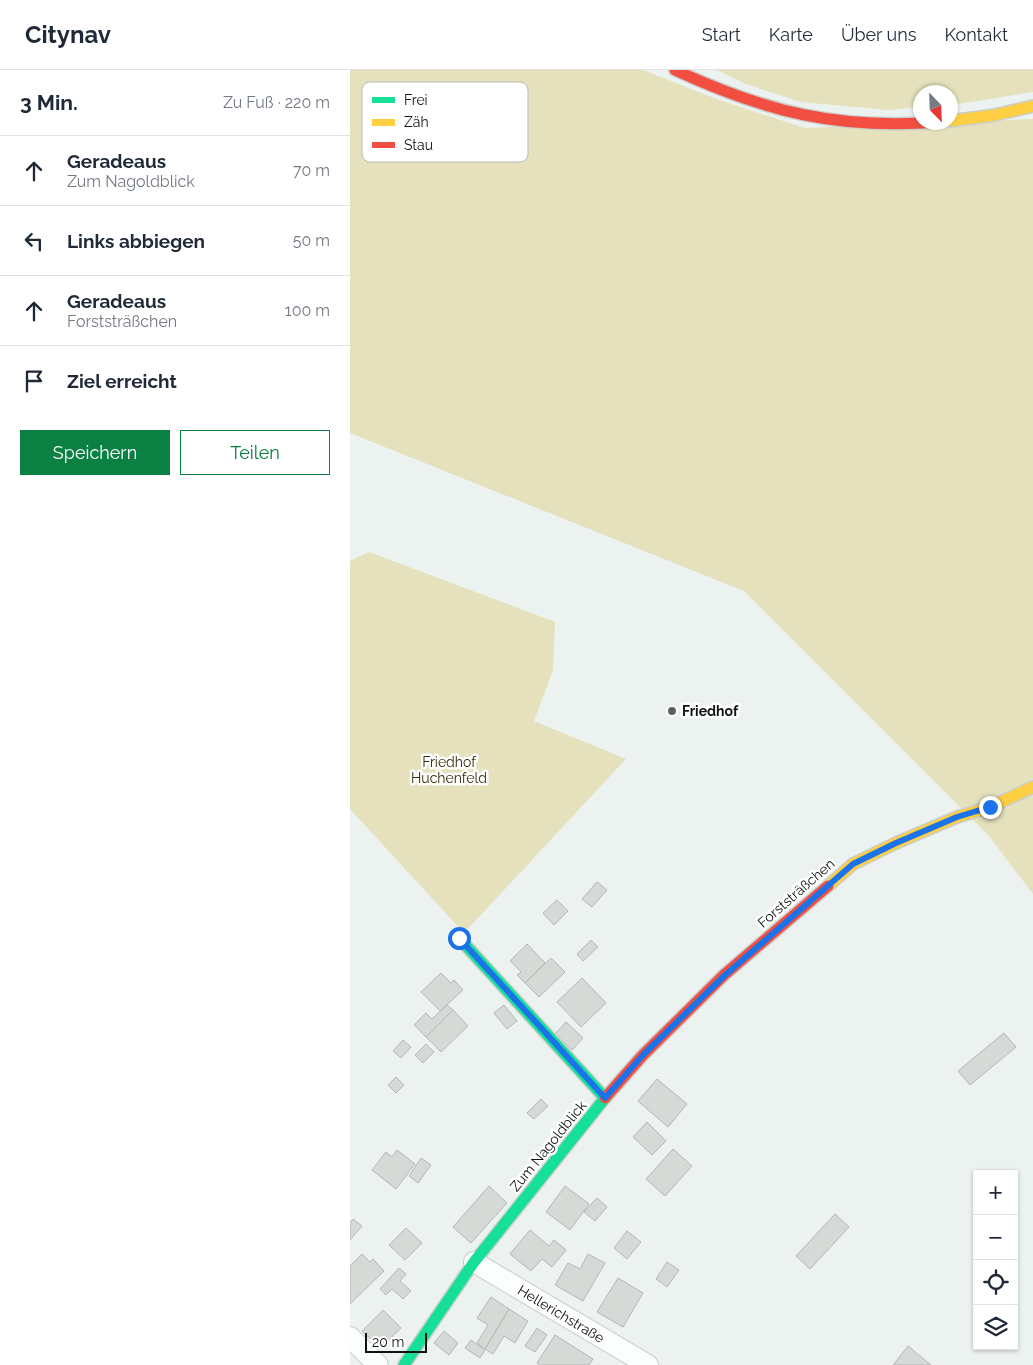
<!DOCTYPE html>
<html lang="de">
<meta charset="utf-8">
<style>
:root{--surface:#fff;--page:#f6f6f7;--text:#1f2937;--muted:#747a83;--line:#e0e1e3;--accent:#0b8043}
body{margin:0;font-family:Raleway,sans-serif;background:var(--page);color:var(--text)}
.controls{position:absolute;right:15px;bottom:15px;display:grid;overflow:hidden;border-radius:0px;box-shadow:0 1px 4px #0004}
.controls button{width:45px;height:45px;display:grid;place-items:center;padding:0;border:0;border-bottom:1px solid var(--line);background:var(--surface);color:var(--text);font:25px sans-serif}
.compass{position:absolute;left:563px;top:15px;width:45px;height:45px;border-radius:50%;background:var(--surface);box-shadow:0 1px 4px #0004;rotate:157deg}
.scale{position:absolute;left:15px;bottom:12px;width:62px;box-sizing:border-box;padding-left:5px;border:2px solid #0f1311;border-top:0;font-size:14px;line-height:18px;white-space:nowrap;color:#0f1311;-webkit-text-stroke:4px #fff;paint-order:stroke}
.stop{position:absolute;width:15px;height:15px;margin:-11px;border:4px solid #1a73e8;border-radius:50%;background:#fff}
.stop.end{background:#1a73e8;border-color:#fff;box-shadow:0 1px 5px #0008}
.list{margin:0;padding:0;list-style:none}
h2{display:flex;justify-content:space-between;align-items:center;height:65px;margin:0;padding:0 20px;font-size:21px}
h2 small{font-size:16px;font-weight:400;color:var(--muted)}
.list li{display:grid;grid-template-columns:32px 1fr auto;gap:15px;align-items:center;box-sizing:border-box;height:70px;padding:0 20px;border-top:1px solid var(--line)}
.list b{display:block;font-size:19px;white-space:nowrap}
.list p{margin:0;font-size:16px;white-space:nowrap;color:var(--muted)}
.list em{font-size:16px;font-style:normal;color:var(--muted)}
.actions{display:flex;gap:10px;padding:15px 20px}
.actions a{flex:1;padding:11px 0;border:1px solid var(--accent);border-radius:0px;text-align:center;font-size:18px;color:var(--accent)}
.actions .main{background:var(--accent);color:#fff}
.icon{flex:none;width:28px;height:28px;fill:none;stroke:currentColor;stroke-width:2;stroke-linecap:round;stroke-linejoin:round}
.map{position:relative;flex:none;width:683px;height:1295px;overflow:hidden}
header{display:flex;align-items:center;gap:30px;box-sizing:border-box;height:70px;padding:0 25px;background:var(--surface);border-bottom:1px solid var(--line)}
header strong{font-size:24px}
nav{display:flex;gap:28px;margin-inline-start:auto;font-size:18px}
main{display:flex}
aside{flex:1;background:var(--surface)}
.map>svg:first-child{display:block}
.green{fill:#e4e1bc}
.building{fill:#d6dad7;stroke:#b4b8b5}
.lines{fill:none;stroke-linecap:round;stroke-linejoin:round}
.street-casing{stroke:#cacfcc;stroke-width:22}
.fast-casing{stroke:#cacfcc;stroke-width:14}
.slow-casing{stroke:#cacfcc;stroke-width:14}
.jam-casing{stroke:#cacfcc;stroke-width:14}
.street{stroke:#fcfdfd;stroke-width:20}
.fast{stroke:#16e098;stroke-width:11}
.slow{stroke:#ffcf43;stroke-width:11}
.jam{stroke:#f24e42;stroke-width:11}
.route{stroke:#1a73e8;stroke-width:6}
.poi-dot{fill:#5c615f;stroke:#fff;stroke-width:2}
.labels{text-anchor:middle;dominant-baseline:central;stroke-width:5;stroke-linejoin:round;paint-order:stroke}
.poi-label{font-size:14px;font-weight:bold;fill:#0f1311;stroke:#fff;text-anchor:start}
.park-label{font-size:14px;fill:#332d04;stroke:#fff}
.street-label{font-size:14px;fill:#0f1311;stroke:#fff}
.key{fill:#fff;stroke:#b7b8b8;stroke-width:1}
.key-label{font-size:14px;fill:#0f1311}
</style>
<header>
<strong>Citynav</strong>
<nav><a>Start</a><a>Karte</a><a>Über uns</a><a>Kontakt</a></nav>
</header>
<main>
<aside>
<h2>3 Min.<small>Zu Fuß · 220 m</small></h2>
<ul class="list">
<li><svg class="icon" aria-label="ahead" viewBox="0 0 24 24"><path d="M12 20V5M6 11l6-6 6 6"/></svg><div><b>Geradeaus</b><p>Zum Nagoldblick</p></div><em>70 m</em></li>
<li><svg class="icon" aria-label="left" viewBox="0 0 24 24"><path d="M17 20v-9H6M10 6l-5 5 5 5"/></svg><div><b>Links abbiegen</b></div><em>50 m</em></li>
<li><svg class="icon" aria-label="ahead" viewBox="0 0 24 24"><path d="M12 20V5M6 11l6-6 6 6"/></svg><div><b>Geradeaus</b><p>Forststräßchen</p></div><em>100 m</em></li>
<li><svg class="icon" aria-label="arrive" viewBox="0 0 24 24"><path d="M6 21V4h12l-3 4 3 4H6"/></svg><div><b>Ziel erreicht</b></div></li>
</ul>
<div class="actions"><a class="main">Speichern</a><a>Teilen</a></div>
</aside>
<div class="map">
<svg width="683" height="1295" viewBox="0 0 683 1295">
<rect width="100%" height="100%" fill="#ecf2ef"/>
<!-- green -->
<g class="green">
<polygon points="0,0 293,0 369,30 455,58 683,49 683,824 639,766 394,521 0,363"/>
<polygon points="367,0 683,0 683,22 601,35 600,22 570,22 570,37 538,40 451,32 396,14"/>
<polygon points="19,482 205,552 203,600 184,651 276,689 114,863 0,739 0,491"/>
</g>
<!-- building -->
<g class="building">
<polygon points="247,812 257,820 242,837 232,829"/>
<polygon points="207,830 218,841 204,855 193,843"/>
<polygon points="241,870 248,877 233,891 227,884"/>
<polygon points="177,874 195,893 175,913 167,905 171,902 160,891"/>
<polygon points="201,888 215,902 189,927 175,913"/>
<polygon points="91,903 101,913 104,910 113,920 90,941 71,922"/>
<polygon points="232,908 256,933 231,957 207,932"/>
<polygon points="97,935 103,940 76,967 64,955 76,943 82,949"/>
<polygon points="154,935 167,951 157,959 144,943"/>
<polygon points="103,940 118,956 91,982 76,967"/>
<polygon points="216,952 233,968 222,980 205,964"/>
<polygon points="654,963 666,977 620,1015 608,1001"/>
<polygon points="53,970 61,977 51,988 43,981"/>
<polygon points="76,974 84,982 73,993 65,985"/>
<polygon points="46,1007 54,1015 46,1023 38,1015"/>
<polygon points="307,1009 337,1034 318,1057 288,1031"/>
<polygon points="191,1029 198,1036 184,1049 177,1043"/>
<polygon points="297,1052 316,1071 302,1085 283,1067"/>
<polygon points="323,1079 342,1096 315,1126 296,1109"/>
<polygon points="47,1080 65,1094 46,1119 22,1100 36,1082 42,1087"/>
<polygon points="71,1088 81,1095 68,1113 59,1106"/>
<polygon points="139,1116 157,1133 121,1173 103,1157"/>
<polygon points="215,1116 239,1134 220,1160 196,1142"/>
<polygon points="247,1128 257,1137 245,1151 234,1142"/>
<polygon points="485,1144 499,1157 460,1199 446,1186"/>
<polygon points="3,1149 12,1156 0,1170 0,1153"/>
<polygon points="56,1158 72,1173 55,1190 39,1175"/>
<polygon points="180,1160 199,1176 204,1170 216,1180 202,1197 192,1189 181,1201 160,1184"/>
<polygon points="277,1161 291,1172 277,1189 264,1178"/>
<polygon points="12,1184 20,1192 23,1189 34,1201 0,1234 0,1196"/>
<polygon points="238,1184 255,1193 233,1231 205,1215 218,1193 230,1199"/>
<polygon points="317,1192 329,1200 317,1217 306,1209"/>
<polygon points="49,1198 56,1204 50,1211 61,1221 53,1229 42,1219 36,1225 30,1219"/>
<polygon points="268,1208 293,1223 273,1257 247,1242"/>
<polygon points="141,1227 159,1239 135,1279 127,1273 138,1255 127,1248"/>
<polygon points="159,1239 178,1251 165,1273 154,1266 143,1284 135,1279"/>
<polygon points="33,1240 51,1258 30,1278 12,1261"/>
<polygon points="187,1258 197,1265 185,1282 175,1276"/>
<polygon points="94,1261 108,1273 99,1285 84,1273"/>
<polygon points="205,1265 243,1289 239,1295 190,1295 187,1293"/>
<polygon points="121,1270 135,1280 130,1288 115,1278"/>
<polygon points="558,1276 581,1295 543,1295"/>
</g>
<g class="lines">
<defs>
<g id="street">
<polyline points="124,1192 298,1295"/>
<polyline points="0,1267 28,1295"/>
</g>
<polyline id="fast" points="54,1295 124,1192 255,1028 109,868"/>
<g id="slow">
<polyline points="600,51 645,45 683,36"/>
<polyline points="478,816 503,794 546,773 607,747 640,737 683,717"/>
</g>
<g id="jam">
<path d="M325,0C416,42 489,60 590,52"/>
<polyline points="255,1028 293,985 374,905 478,816"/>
</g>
</defs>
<!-- street casing -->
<use href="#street" class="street-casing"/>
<!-- fast casing -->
<use href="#fast" class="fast-casing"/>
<!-- slow casing -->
<use href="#slow" class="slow-casing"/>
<!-- jam casing -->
<use href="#jam" class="jam-casing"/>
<!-- street -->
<use href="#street" class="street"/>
<!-- fast -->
<use href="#fast" class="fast"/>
<!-- slow -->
<use href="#slow" class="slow"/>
<!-- jam -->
<use href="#jam" class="jam"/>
</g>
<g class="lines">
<!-- route -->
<polyline class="route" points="109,868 255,1028 293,985 374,906 503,794 546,773 607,747 640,737"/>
</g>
<!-- markers -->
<circle class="poi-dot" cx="322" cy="641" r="5"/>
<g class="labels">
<!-- poi labels -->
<g class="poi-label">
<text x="332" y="641">Friedhof</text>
</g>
<!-- park labels -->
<g class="park-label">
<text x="99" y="692">Friedhof<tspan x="99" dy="16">Huchenfeld</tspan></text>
</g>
<!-- street labels -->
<g class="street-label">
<text transform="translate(446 823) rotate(-41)">Forststräßchen</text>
<text transform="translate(198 1076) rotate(-51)">Zum Nagoldblick</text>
<text transform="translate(211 1244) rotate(31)">Hellerichstraße</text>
</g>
</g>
<!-- legend -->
<rect x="12" y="12" width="166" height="80" rx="8" class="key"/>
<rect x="22" y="27" width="23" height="6" fill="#16e098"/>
<rect x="22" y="49" width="23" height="7" fill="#ffcf43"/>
<rect x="22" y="72" width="23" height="6" fill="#f24e42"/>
<g class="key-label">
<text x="54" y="35">Frei</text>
<text x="54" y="57">Zäh</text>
<text x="54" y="80">Stau</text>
</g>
</svg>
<div class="controls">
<button>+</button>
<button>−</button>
<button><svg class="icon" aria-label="locate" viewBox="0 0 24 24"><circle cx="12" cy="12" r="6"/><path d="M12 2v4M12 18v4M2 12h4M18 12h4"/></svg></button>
<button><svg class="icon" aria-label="layers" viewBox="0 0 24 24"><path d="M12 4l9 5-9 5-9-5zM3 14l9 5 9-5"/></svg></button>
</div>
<svg class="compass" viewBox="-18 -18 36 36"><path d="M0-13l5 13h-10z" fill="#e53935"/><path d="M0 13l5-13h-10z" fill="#747a83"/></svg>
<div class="scale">20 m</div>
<div class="stop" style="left:109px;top:868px"></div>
<div class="stop end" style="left:640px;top:737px"></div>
</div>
</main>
